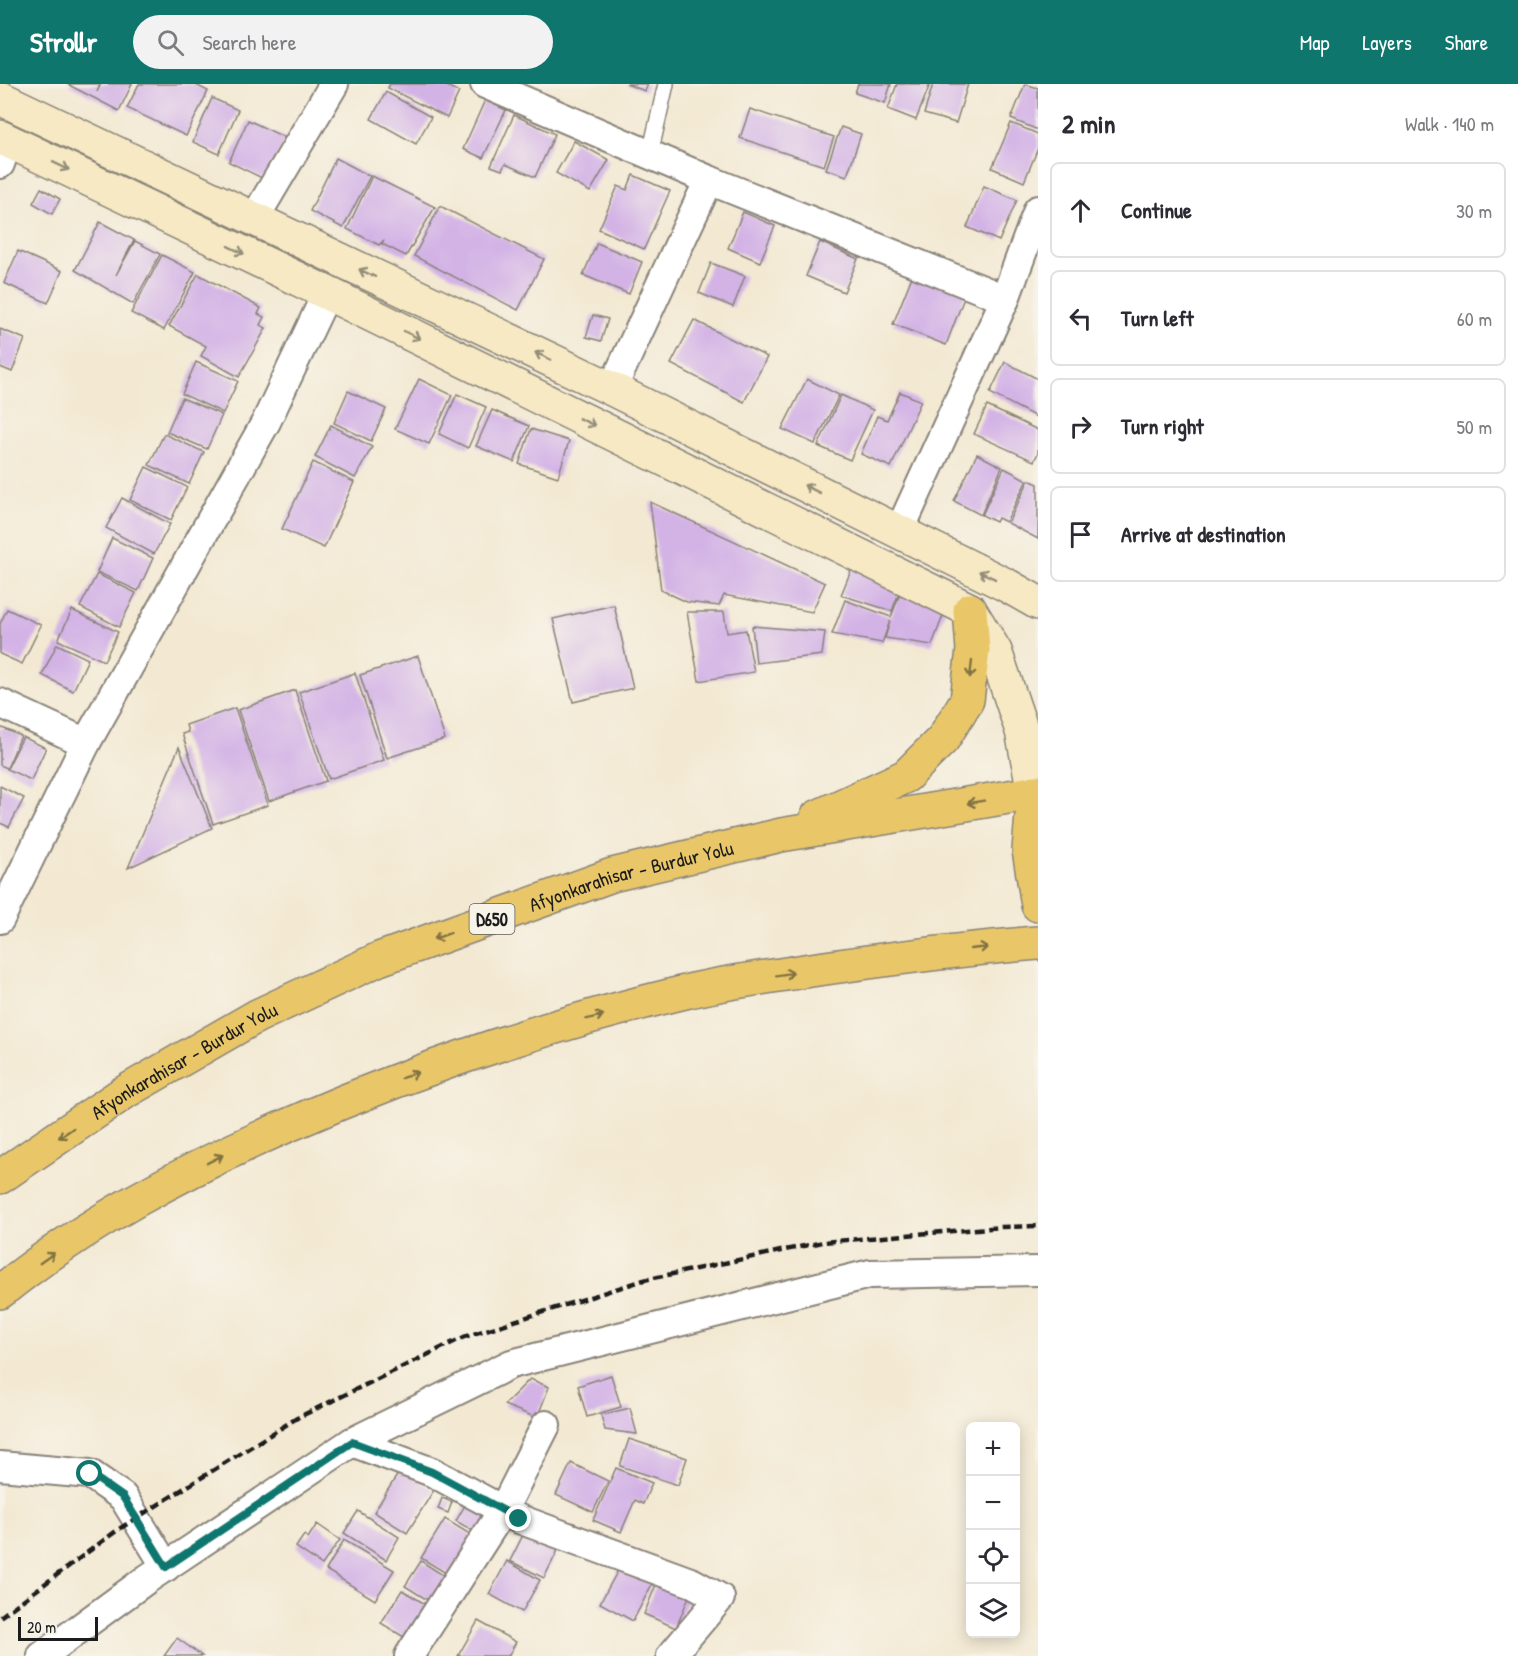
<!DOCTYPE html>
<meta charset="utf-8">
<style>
:root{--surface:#fff;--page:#f2f2f3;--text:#2b2b33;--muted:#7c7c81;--line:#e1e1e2;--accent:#0f766e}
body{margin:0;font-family:"Patrick Hand",sans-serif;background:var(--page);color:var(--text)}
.controls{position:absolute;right:18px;bottom:18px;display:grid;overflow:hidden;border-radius:9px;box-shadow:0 3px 15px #0003}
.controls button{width:54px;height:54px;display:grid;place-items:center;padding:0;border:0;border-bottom:2px solid var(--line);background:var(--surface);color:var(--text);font:30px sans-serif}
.scale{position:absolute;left:18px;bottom:15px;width:80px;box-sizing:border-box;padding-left:6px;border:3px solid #1c1c1c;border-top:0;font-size:16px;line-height:21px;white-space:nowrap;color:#1c1c1c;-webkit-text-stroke:4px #f7f3e8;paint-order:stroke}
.stop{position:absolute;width:18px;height:18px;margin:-14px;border:4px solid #0f766e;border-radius:50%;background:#fff}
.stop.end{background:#0f766e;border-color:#fff;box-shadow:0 2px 6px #0008}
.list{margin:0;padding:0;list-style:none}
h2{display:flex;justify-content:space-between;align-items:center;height:78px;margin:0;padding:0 24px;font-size:26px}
h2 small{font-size:20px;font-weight:400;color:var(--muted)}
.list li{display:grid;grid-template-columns:39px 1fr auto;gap:18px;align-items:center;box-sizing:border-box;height:96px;margin:0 12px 12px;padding:0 12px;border:2px solid var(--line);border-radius:9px}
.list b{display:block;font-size:22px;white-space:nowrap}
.list em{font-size:20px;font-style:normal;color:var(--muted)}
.icon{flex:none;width:33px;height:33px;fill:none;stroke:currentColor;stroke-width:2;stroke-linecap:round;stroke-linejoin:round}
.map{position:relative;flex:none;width:1038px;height:1572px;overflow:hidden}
header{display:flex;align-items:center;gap:36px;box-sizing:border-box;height:84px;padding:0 30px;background:var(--accent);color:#fff}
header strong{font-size:28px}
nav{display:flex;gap:33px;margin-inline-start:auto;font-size:21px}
.search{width:420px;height:54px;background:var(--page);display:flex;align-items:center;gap:15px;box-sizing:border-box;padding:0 21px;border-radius:33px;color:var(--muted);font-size:22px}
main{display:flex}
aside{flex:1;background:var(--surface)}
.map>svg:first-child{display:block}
.building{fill:#d3b3e6}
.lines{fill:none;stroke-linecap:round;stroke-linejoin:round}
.lane-casing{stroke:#888278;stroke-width:18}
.street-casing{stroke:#888278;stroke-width:32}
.secondary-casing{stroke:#888278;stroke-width:36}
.highway-casing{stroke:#888278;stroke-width:36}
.lane{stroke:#fff;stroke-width:15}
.street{stroke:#fff;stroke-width:28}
.secondary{stroke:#f6e9c3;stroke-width:33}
.highway{stroke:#e9c769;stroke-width:33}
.rail{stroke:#1c1c1c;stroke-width:4.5;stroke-dasharray:9 4.5;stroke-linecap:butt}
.oneway{stroke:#948d78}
.oneway2{stroke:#827242}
.route{stroke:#0f766e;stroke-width:8}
.labels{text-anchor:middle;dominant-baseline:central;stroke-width:4.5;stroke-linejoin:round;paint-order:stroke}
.shield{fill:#f7f3e8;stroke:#5e5c59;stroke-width:1.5}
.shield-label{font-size:18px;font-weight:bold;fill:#1c1c1c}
.street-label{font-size:20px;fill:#1c1c1c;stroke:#f7f3e8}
</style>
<header>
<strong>Strollr</strong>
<div class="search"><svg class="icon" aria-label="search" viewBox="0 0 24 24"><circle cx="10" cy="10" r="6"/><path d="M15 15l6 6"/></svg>Search here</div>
<nav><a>Map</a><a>Layers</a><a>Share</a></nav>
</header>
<main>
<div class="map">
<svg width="1038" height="1572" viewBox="0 0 1038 1572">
<rect width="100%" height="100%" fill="#f7f3e8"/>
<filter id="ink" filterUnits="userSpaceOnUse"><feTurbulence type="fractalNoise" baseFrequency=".0167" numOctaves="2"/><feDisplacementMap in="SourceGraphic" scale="12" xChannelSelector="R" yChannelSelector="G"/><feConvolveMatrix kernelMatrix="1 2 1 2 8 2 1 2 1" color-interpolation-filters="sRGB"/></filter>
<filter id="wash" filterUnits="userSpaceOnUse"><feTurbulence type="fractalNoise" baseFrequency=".008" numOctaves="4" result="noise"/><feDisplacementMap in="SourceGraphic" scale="24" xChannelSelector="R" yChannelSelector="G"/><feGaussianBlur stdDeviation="1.35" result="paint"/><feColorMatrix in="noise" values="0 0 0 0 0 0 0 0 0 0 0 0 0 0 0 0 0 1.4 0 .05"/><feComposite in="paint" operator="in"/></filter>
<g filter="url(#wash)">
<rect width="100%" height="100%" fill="#f3e9d3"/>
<g id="blocks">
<!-- building -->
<g class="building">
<polygon points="67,0 100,0 97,8 101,0 132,0 119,27"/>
<polygon points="139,0 194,0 208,7 186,52 127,24"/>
<polygon points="390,0 443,0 459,8 447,34 388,4"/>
<polygon points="626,0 648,0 645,7"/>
<polygon points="858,0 891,0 885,19 855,9"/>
<polygon points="897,0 930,0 916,36 888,25"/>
<polygon points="933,0 968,0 956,39 924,30"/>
<polygon points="1025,0 1038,4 1038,46 1011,35"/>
<polygon points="386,8 431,33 416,60 371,35"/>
<polygon points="212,14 238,26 219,70 193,58"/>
<polygon points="485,16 506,26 483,74 463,65"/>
<polygon points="750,25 834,53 824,82 740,54"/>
<polygon points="514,31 555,50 535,93 505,80 502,86 491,82"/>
<polygon points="248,36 286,54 266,96 229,78"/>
<polygon points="1011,39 1038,50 1038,64 1024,98 992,84"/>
<polygon points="841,43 861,50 847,92 826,85"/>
<polygon points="574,57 609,76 590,108 556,89"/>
<polygon points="336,74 370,92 343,144 310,127"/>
<polygon points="633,91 670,107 644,165 599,145 618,102 627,106"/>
<polygon points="372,92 435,123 406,172 382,160 384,156 379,161 347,145"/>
<polygon points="984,102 1017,116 999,157 967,143"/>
<polygon points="41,104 60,115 52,130 33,119"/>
<polygon points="440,122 544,175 518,226 414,172"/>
<polygon points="743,128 775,142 760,178 728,164"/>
<polygon points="100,138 134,156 116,191 135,157 160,170 133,220 75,186"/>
<polygon points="820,158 858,175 844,208 806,192"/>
<polygon points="597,159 642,178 629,210 583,191"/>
<polygon points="18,167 62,187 48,219 4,199"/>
<polygon points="162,171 195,188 164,246 131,229"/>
<polygon points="711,179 745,192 733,223 699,209"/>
<polygon points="915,185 967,206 946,261 893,240"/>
<polygon points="198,190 261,224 258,230 264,233 260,241 266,244 239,293 201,272 206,262 169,242"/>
<polygon points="593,231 608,235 601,257 586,253"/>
<polygon points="694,236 767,273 744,318 671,280"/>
<polygon points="0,245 25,255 12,288 0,283"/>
<polygon points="196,278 238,297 223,329 182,310"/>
<polygon points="1005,278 1038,295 1038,334 990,309"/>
<polygon points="419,295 452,311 429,360 395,345"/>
<polygon points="807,295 839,311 815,360 782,345"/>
<polygon points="348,307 386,325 371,357 334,339"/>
<polygon points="900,308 921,317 891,383 861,370 877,332 887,336"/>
<polygon points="457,310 486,323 468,364 439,350"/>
<polygon points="841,311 873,326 850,376 818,362"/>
<polygon points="182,314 222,331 207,365 167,348"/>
<polygon points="987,322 1038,346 1038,369 1034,377 974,350"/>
<polygon points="492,326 529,342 514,378 476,362"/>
<polygon points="331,341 372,363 355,394 315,373"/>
<polygon points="531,345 569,357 558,393 519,380"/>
<polygon points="164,350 204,368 189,400 149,381"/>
<polygon points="977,370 1002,383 981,431 954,417"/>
<polygon points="313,378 354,398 324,464 282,445"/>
<polygon points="146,383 187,403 171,436 130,416"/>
<polygon points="1004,384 1027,396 1006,438 998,434 996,438 982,431"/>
<polygon points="1029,396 1038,400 1038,455 1008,439"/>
<polygon points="122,414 170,440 154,470 106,444"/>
<polygon points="650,418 825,499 812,528 724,511 719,522 687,518 661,506"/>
<polygon points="112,454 153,474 138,507 97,488"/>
<polygon points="852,484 901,503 892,527 841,511"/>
<polygon points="97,490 136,509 119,543 80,523"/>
<polygon points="902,504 947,521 932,561 885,554 890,537 882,559 832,550 845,516 891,533"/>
<polygon points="614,521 633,604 573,618 553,535"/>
<polygon points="7,525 41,541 22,580 0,570 0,540"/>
<polygon points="72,526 118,548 104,577 58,556"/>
<polygon points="687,528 724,528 727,549 746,546 754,588 699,597"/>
<polygon points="752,542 825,548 822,571 756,579"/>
<polygon points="57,560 88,575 73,607 42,591"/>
<polygon points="418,572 445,655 387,674 360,591"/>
<polygon points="355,589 384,676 329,695 299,608"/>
<polygon points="295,606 326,697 269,717 238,626"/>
<polygon points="235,624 268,721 213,740 182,650 188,648 186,641"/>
<polygon points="0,643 21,652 7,684 0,681"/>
<polygon points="23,653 46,664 31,696 7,685"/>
<polygon points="179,663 212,744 128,784"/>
<polygon points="0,702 24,714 9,743 0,739"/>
<polygon points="611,1291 621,1323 587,1333 578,1302"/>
<polygon points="530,1295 549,1303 537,1334 504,1321"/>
<polygon points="630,1324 637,1350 605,1346 601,1331"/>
<polygon points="629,1355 687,1374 678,1401 620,1382"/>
<polygon points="571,1379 608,1397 593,1428 556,1411"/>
<polygon points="616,1384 652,1399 643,1420 635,1416 621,1448 593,1436"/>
<polygon points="401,1385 434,1406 407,1449 374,1428"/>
<polygon points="442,1414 452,1418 448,1429 438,1425"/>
<polygon points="468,1416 497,1433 485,1454 456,1437"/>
<polygon points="358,1427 399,1453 386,1476 344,1449"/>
<polygon points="445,1435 478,1455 454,1494 421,1474"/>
<polygon points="317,1440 340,1456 322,1481 296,1463 304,1451 308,1454"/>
<polygon points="527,1443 561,1460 544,1494 510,1477"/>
<polygon points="344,1456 394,1486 375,1516 326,1486"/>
<polygon points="421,1477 452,1497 437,1522 405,1502"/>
<polygon points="507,1477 540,1496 522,1528 489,1510"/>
<polygon points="621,1481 653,1498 633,1537 600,1519"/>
<polygon points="658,1496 690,1510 676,1544 644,1530"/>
<polygon points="402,1506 435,1526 415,1560 381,1539"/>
<polygon points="478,1537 516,1558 508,1572 458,1572"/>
<polygon points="177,1554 202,1572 164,1572"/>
</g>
</g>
</g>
<g filter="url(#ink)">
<use href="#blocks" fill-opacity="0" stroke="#888278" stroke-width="1.5"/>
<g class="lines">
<defs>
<polyline id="lane" points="650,70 666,0"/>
<g id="street">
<polyline points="485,0 709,96 1005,215 1038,126"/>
<polyline points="0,80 8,57"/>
<polyline points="254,135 334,0"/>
<polyline points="612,305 709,96"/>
<polyline points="899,448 1005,215"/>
<polyline points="0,619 86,659"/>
<polyline points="0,835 86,659 266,338 327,209"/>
<polyline points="352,1358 432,1388 519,1435 693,1499 720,1514 671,1572"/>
<polyline points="0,1382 90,1390 123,1413 166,1483"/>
<polyline points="42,1572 147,1495 352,1358 511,1280 870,1190 1038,1187"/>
<polyline points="409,1572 503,1426 546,1341"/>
</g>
<g id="secondary">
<polyline points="0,14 612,305 1008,502 1038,519"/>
<polyline points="0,53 327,209 970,526 995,567 1022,647 1034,708"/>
</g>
<g id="highway">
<polyline points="1034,708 1029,766 1038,821"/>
<polyline points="817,733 906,692 943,655 967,616 973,566 970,526"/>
<path id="s1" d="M0,1093L125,1008L257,932L379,875L612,791L781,751L1038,708"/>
<path d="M0,1208C85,1139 184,1087 284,1043C413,986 547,941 685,908C726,898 769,893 811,886C886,875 962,865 1038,859"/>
</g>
</defs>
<!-- lane casing -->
<use href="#lane" class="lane-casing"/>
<!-- street casing -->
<use href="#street" class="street-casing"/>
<!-- secondary casing -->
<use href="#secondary" class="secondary-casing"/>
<!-- highway casing -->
<use href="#highway" class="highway-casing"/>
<!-- lane -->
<use href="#lane" class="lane"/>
<!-- street -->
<use href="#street" class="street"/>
<!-- secondary -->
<use href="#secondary" class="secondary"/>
<!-- highway -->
<use href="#highway" class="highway"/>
<!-- rail -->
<polyline class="rail" points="0,1533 119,1445 297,1334 464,1253 644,1196 823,1158 1001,1143 1038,1142"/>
</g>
<!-- one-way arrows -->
<defs><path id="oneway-shaft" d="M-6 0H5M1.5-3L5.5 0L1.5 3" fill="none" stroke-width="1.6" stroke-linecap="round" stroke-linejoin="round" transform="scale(1.5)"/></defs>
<g class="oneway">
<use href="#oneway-shaft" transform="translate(61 82) rotate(26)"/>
<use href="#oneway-shaft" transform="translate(236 166) rotate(26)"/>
<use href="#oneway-shaft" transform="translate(367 189) rotate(-155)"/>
<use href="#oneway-shaft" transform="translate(412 251) rotate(26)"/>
<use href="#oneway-shaft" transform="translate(543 272) rotate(-155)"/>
<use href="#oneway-shaft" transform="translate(587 338) rotate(26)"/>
<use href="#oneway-shaft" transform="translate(812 405) rotate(-153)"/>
<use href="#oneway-shaft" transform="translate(987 491) rotate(-154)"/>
</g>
<g class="oneway2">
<use href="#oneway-shaft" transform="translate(971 585) rotate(97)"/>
<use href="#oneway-shaft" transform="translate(976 718) rotate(170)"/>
<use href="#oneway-shaft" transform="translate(442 852) rotate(160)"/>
<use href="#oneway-shaft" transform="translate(979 864) rotate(-6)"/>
<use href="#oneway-shaft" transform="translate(785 890) rotate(-9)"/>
<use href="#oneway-shaft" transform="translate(595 933) rotate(-15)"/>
<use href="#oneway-shaft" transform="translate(410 991) rotate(-20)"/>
<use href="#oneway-shaft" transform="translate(66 1049) rotate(146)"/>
<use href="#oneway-shaft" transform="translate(215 1075) rotate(-27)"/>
<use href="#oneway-shaft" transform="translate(47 1174) rotate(-35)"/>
</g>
</g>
<g class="lines" filter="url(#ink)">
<!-- route -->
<polyline class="route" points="90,1390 123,1413 166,1483 352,1358 432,1388 519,1435"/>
</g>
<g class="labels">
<!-- shield labels -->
<rect class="shield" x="469.5" y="820" width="45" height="30" rx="4.5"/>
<g class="shield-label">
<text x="492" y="835">D650</text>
</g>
<!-- street labels -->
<g class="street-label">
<text stroke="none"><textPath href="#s1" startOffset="704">Afyonkarahisar - Burdur Yolu</textPath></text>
<text stroke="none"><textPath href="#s1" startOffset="218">Afyonkarahisar - Burdur Yolu</textPath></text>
</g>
</g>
</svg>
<div class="controls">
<button>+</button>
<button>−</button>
<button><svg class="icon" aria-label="locate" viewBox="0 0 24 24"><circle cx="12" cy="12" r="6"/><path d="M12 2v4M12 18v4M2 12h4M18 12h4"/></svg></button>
<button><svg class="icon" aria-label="layers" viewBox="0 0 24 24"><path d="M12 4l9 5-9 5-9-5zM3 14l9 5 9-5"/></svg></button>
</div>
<div class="scale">20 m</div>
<div class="stop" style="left:90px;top:1390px"></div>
<div class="stop end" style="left:519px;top:1435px"></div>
</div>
<aside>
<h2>2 min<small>Walk · 140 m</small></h2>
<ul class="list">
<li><svg class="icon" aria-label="ahead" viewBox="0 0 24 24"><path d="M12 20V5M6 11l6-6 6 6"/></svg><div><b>Continue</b></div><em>30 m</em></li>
<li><svg class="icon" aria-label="left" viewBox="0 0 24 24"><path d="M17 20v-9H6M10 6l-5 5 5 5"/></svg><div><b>Turn left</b></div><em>60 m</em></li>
<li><svg class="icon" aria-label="right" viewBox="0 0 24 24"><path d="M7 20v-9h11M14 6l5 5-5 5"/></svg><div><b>Turn right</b></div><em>50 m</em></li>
<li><svg class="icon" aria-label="arrive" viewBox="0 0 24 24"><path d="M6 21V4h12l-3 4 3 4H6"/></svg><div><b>Arrive at destination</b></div></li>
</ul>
</aside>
</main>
